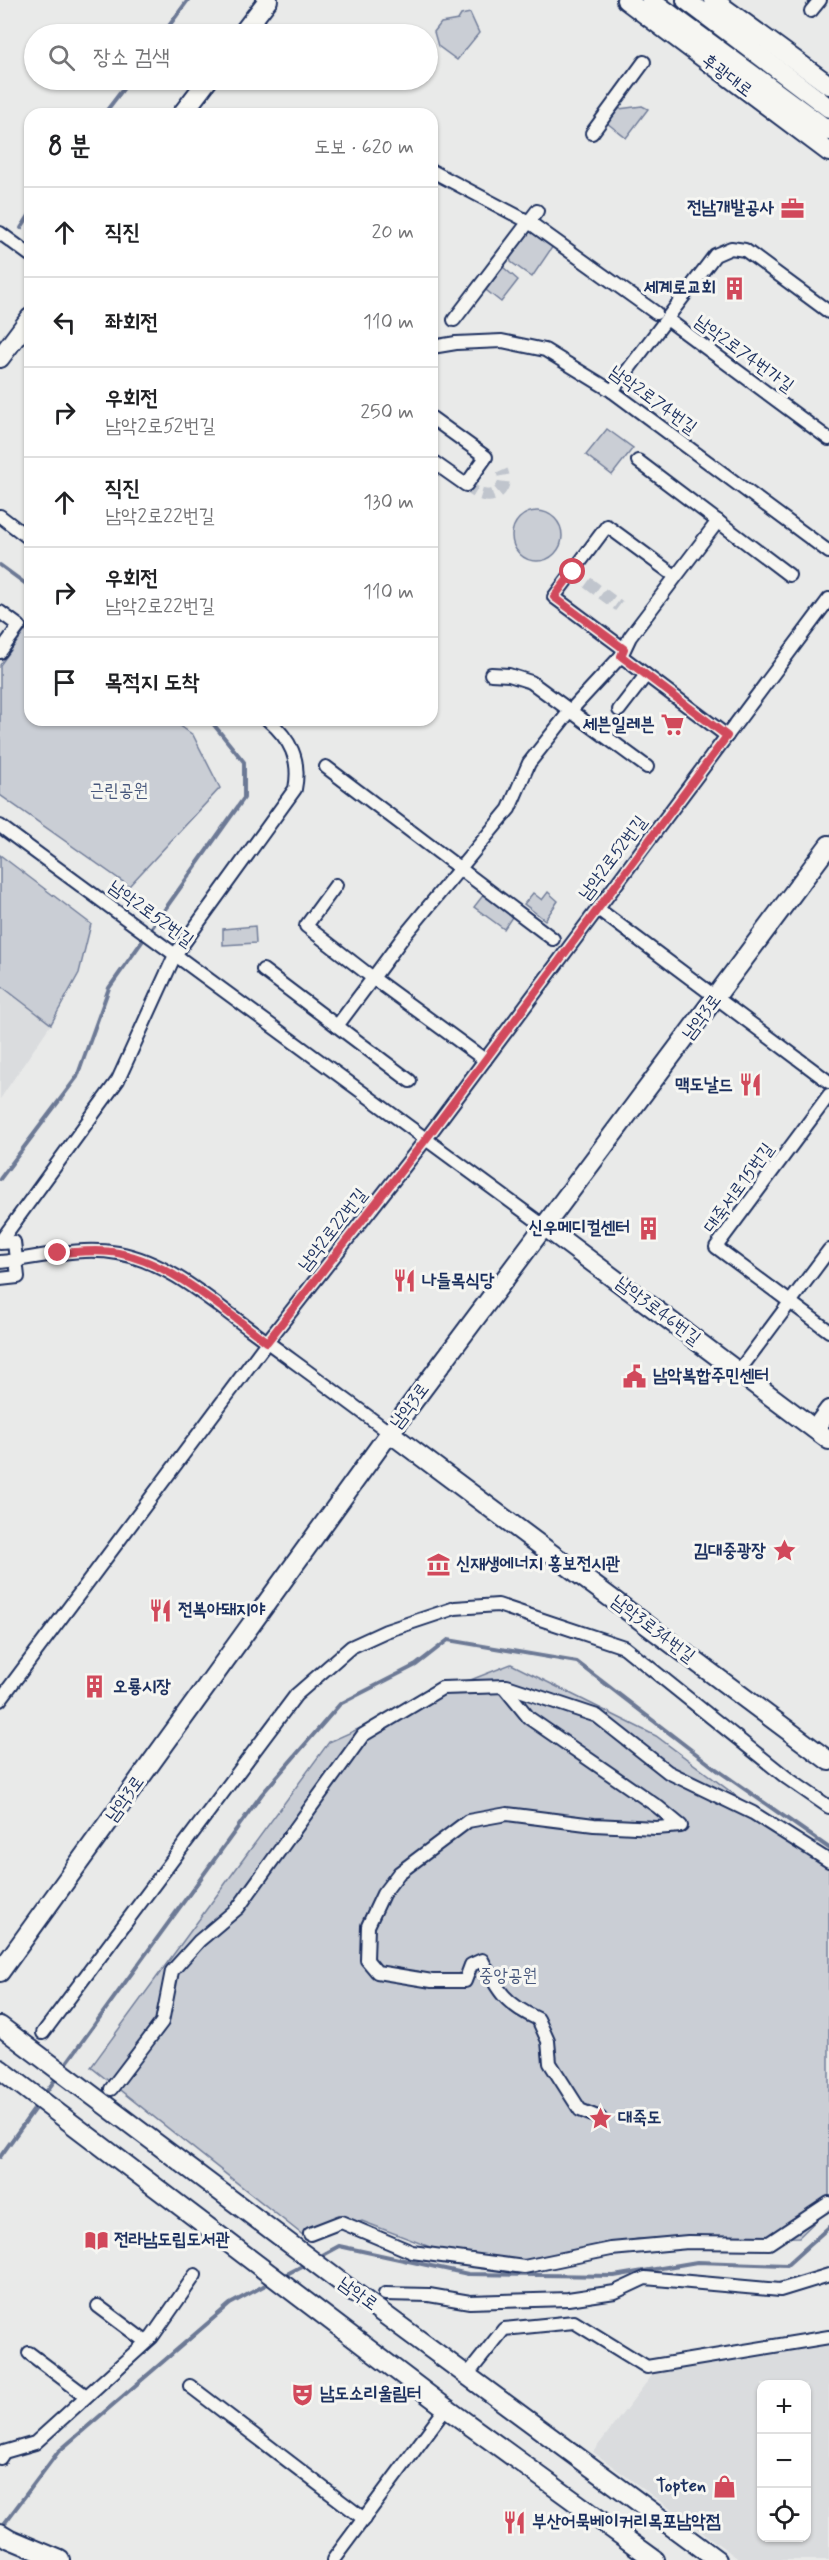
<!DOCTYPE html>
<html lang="ko">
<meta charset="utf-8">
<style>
:root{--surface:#fff;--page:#f2f2f2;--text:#202124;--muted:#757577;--line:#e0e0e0}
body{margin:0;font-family:Mynerve,"Poor Story",sans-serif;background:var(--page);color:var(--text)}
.controls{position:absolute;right:18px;bottom:18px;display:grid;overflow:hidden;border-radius:12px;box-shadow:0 2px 4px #0004}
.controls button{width:54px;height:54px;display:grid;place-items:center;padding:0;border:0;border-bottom:2px solid var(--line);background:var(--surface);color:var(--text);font:30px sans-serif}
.stop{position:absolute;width:18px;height:18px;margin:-14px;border:4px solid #d1495b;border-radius:50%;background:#fff}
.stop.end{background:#d1495b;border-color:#fff;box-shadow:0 2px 6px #0008}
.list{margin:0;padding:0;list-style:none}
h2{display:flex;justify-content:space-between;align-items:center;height:78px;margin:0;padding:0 24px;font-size:26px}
h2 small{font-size:20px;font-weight:400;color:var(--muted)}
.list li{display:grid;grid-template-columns:39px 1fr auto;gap:18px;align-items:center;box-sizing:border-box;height:90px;padding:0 24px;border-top:2px solid var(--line)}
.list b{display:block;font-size:22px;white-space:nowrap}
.list p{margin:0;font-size:20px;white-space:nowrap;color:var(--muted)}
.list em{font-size:20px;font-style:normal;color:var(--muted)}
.icon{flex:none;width:33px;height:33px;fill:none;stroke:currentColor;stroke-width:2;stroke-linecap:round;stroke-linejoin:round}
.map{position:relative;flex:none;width:829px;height:2560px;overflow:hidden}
.search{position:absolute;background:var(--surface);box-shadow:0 2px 4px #0004;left:24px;top:24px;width:414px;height:66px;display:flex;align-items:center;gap:15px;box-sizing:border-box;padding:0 21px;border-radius:33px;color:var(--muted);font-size:22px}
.panel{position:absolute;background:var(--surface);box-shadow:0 2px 4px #0004;left:24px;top:108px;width:414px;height:618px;border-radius:18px}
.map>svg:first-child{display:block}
.built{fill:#dadcde;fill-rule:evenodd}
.green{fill:#caced5;stroke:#727e9a;stroke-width:1.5}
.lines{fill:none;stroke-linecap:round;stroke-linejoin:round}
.stream{stroke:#6c7995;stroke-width:4}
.street-tunnel{stroke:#c0c5cd;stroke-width:12;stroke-dasharray:12 6;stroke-linecap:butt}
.street-casing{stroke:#1b2f5e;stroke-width:16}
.secondary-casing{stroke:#1b2f5e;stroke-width:22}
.street{stroke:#f6f6f2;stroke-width:12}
.secondary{stroke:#f6f6f2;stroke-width:18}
.route{stroke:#d1495b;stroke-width:8}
.labels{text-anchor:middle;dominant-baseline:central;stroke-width:6;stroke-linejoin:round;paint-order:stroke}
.street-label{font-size:18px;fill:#1b2f5e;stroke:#f6f6f2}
.poi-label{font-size:18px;font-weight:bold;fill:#1b2f5e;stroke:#f6f6f2;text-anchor:start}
.park-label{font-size:18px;fill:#47577c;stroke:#f6f6f2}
</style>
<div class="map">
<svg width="829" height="2560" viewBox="0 0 829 2560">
<rect width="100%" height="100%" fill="#e9eae9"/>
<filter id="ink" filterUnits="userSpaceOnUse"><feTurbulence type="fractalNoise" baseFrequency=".0167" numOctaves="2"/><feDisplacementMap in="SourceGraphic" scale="12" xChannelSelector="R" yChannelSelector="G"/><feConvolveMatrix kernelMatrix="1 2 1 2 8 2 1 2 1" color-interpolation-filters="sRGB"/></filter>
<g filter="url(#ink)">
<!-- built -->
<g class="built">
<polygon points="0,985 51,1024 0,1099"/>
<path d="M829,2341V2560H740L593,2452L653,2374ZM762,2384H806V2538H762Z"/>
</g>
<!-- green -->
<g class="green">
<polygon points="470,13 479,33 457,60 438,46 434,32 441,23 458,20 461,15"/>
<polygon points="642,106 648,109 626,138 607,123 619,109"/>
<polygon points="533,231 553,246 532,277 511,262 509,252 524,233"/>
<polygon points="503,267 518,280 501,302 486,290"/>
<polygon points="607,429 633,448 612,475 586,455"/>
<circle cx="537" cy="536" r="25"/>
<polygon points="30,624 30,720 172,720 193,735 220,788 129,886 0,795 0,665"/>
<polygon points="0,855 91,924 79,973 51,1024 0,985"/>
<polygon points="488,889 516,911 504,929 474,907"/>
<polygon points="548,892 558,901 545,920 524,904 533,893 542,900"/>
<polygon points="255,926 256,943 223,945 223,929"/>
<polygon points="511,1664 656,1736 829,1865 829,2208 799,2237 638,2239 485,2268 362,2221 309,2240 91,2067 329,1742 445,1690"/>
</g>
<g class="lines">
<!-- stream -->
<g class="stream">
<polyline points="163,34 188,0"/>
<polyline points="104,114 130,80"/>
<polyline points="21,228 30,214"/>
<polyline points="0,565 30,587"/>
<polyline points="0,1179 77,1077 109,988 244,798 244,762 210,720"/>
<polyline points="63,2068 262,1794 340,1704 416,1665 448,1640 577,1662 716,1769 829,1848"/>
<polyline points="44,2095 57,2077"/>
<polyline points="0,2157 38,2104"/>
<polyline points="317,2258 339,2246 468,2274 614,2276 697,2262 787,2265 829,2227"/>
<polyline points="283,2276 308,2263"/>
<polyline points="1,2528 58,2452 230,2304 271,2282"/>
</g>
<!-- street-tunnel -->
<g class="street-tunnel">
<path d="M466,485C471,489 477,494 483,495C499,499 508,484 502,471"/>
<polyline points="573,572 619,606"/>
</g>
<defs>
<g id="street">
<polyline points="811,11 820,0"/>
<polyline points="592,133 644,62"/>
<polyline points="432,171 529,222 656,313"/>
<polyline points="0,233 30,255"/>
<polyline points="667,319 829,439"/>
<polyline points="454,320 537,211"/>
<polyline points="432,347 456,343 502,341 545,350 612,391 829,552"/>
<polyline points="612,391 715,255 731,248 745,250 829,312"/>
<polyline points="432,418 486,457 466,485 432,461"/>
<polyline points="638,461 789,575"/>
<polyline points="0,516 30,539"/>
<polyline points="0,612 19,626 0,652"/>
<polyline points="624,649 554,597 607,526 675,576"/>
<polyline points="621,656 727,736"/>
<polyline points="491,674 509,675 531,682 647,767"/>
<polyline points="619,710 646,675"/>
<polyline points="326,767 553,939"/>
<polyline points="0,826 544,1226"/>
<polyline points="598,909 829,1082"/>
<polyline points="263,970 337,1026 373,978 306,926 336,885"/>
<polyline points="337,1026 410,1081"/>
<polyline points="485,1060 373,978 404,936 509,809 529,763 570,711 621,656 630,637 718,521"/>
<polyline points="829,1095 716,1247 829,1331"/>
<path d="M0,1242L118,1080L175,955L295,789C301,759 290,739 268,720"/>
<polyline points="0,1243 14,1242 18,1277 0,1279"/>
<path d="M0,1262C39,1258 78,1246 118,1253C168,1262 211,1301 251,1330C297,1364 344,1398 390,1433"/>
<polyline points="738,1372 829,1250"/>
<path d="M503,1686L529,1718L658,1807L681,1826L656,1828L594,1825L507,1814L468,1821L399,1873L383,1894L368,1926L367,1960L377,1972L432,1981H465L471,1965L482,1960C498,1991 505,2004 538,2019L548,2041L550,2063L580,2110L600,2118"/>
<polyline points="0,1700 267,1342 426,1139 829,599"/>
<polyline points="43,2033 296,1695 351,1647 386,1631 455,1608 498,1605 624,1647 787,1778 829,1807"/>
<polyline points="111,2089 162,2022 172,1971 199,1941 238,1908 363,1735 442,1688 507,1686 597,1716 668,1772 753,1813 829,1861"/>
<polyline points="310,2234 341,2222 412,2252 524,2267 611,2249 688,2242 769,2243 829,2203"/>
<polyline points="385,2294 429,2295 470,2302 568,2299 615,2292 645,2278 780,2290 829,2275"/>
<polyline points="98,2306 146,2342"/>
<polyline points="29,2353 86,2396"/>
<polyline points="468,2374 504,2329 574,2322 647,2367 829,2337"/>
<polyline points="190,2386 364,2519"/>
<polyline points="0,2458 4,2452 35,2443 152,2337 195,2275"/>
<polyline points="333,2560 446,2408"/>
</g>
<g id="secondary">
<polyline points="626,0 829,152"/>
<polyline points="651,0 829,131"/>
<polyline points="686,0 829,108"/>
<polyline points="713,0 829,85"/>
<polyline points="242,34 268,0"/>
<polyline points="182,114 208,80"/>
<polyline points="0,358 30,318"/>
<polyline points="544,1226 829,1440"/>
<polyline points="815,1429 829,1410"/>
<polyline points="390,1433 829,1761"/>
<polyline points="0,1972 380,1446 829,845"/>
<polyline points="0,2026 350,2289 717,2560"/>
<polyline points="0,2069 446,2408 655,2560"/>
<polyline points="0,2533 10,2539 60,2560"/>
</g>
</defs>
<!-- street casing -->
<use href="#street" class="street-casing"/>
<!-- secondary casing -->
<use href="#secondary" class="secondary-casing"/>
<!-- street -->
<use href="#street" class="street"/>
<!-- secondary -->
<use href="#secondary" class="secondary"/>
</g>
</g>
<g class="lines" filter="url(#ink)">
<!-- route -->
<path class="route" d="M58,1253C78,1252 99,1249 118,1253C174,1264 223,1310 267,1342L426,1139L727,736L621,656L624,649L554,597L573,572"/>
</g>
<!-- icons -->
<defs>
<symbol id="office-bare" viewBox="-9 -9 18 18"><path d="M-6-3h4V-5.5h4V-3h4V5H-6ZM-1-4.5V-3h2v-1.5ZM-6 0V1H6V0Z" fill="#d1495b" stroke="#f6f6f2" stroke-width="2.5" paint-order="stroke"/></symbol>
<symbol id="building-bare" viewBox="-9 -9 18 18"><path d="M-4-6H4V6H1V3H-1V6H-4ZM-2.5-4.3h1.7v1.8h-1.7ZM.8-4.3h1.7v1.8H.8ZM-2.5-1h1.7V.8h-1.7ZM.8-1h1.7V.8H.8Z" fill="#d1495b" stroke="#f6f6f2" stroke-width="2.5" paint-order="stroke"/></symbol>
<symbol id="supermarket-bare" viewBox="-9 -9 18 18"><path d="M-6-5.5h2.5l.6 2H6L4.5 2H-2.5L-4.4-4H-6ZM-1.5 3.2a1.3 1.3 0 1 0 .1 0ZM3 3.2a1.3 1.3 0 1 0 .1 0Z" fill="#d1495b" stroke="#f6f6f2" stroke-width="2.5" paint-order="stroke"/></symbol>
<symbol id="restaurant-bare" viewBox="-9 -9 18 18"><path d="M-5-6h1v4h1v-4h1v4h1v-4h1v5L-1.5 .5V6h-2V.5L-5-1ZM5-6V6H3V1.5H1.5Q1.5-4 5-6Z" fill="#d1495b" stroke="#f6f6f2" stroke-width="2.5" paint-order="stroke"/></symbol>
<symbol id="civic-bare" viewBox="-9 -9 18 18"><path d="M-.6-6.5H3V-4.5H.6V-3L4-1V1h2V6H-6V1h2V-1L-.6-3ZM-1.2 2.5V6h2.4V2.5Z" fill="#d1495b" stroke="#f6f6f2" stroke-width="2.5" paint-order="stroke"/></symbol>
<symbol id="sight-bare" viewBox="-9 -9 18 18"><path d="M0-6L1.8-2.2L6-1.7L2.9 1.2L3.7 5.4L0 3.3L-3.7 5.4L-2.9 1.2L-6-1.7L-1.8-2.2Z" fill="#d1495b" stroke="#f6f6f2" stroke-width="2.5" paint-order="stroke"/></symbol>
<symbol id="museum-bare" viewBox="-9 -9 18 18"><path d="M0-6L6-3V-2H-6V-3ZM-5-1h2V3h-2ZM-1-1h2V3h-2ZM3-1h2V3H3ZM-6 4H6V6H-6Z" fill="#d1495b" stroke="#f6f6f2" stroke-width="2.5" paint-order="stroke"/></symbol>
<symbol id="library-bare" viewBox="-9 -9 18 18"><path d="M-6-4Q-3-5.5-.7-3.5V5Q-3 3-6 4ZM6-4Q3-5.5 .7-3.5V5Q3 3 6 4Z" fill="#d1495b" stroke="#f6f6f2" stroke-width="2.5" paint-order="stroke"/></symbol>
<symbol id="theatre-bare" viewBox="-9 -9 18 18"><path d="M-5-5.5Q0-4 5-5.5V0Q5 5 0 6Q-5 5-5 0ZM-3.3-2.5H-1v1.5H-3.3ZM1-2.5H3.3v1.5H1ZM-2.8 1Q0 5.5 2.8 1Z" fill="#d1495b" stroke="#f6f6f2" stroke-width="2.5" paint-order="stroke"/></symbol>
<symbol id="shop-bare" viewBox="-9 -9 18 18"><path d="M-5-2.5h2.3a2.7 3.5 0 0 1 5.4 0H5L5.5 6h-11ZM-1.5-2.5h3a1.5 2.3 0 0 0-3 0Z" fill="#d1495b" stroke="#f6f6f2" stroke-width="2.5" paint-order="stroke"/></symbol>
</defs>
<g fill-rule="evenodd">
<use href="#office-bare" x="776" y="192" width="33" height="33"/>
<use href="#building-bare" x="718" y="272" width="33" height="33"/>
<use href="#supermarket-bare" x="656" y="708" width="33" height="33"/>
<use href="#restaurant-bare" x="734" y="1068" width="33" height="33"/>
<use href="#building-bare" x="632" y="1212" width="33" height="33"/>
<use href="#restaurant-bare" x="388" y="1264" width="33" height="33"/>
<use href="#civic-bare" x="618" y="1360" width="33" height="33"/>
<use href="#sight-bare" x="768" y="1534" width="33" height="33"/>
<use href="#museum-bare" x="422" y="1548" width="33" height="33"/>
<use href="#restaurant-bare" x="144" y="1594" width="33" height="33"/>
<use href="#building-bare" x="78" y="1670" width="33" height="33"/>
<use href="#sight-bare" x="584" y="2102" width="33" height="33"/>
<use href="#library-bare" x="80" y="2224" width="33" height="33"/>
<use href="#theatre-bare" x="286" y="2378" width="33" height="33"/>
<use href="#shop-bare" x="708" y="2470" width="33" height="33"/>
<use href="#restaurant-bare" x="498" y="2506" width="33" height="33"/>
</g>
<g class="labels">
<!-- street labels -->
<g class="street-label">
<text transform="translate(727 76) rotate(37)">후광대로</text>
<text transform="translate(744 354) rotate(36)">남악2로74번가길</text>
<text transform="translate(653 400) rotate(36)">남악2로74번길</text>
<text transform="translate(613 858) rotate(-53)">남악2로52번길</text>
<text transform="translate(151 914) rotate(36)">남악2로52번길</text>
<text transform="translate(702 1017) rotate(-53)">남악3로</text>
<text transform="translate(739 1188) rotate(-54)">대죽서로15번길</text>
<text transform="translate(333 1230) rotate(-52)">남악2로22번길</text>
<text transform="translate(658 1311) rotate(37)">남악3로46번길</text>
<text transform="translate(410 1406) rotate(-53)">남악3로</text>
<text transform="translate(653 1629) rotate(37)">남악3로34번길</text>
<text transform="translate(125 1799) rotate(-54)">남악3로</text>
<text transform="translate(358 2294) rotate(36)">남악로</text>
</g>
<!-- poi labels -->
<g class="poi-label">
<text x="774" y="208" text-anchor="end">전남개발공사</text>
<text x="716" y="288" text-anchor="end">세계로교회</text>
<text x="655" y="725" text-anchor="end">세븐일레븐</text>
<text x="733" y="1085" text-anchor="end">맥도날드</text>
<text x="630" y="1228" text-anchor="end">신우메디컬센터</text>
<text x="422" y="1281">나들목식당</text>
<text x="653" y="1376">남악복합주민센터</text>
<text x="766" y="1551" text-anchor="end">김대중광장</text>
<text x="456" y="1564">신재생에너지 홍보전시관</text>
<text x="178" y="1610">전복아돼지야</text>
<text x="113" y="1687">오룡시장</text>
<text x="618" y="2118">대죽도</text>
<text x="114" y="2240">전라남도립도서관</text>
<text x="320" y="2394">남도소리울림터</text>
<text x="706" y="2486" text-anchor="end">Topten</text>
<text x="532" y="2522">부산어묵베이커리목포남악점</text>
</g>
<!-- park labels -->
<g class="park-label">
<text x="119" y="791">근린공원</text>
<text x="508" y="1976">중앙공원</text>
</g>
</g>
</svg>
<div class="controls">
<button>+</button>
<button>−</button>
<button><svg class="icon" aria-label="locate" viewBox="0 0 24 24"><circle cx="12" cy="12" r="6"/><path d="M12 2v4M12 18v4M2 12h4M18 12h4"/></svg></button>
</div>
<div class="stop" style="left:573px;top:572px"></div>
<div class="stop end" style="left:58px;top:1253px"></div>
<div class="search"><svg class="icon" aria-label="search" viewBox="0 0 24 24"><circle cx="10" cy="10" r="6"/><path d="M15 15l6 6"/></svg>장소 검색</div>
<section class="panel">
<h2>8 분<small>도보 · 620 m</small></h2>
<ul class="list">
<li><svg class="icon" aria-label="ahead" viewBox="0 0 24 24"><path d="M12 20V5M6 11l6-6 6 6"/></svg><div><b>직진</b></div><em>20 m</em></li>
<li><svg class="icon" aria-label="left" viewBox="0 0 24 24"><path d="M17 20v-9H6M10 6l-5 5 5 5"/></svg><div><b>좌회전</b></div><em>110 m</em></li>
<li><svg class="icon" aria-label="right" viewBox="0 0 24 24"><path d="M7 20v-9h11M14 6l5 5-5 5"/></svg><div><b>우회전</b><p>남악2로52번길</p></div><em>250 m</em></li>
<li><svg class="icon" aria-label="ahead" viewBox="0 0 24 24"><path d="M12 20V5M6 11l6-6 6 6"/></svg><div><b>직진</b><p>남악2로22번길</p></div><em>130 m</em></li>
<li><svg class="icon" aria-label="right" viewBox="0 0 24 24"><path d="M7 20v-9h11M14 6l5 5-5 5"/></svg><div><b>우회전</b><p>남악2로22번길</p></div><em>110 m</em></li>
<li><svg class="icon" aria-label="arrive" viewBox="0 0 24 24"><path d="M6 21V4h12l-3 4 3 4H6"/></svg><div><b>목적지 도착</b></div></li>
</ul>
</section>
</div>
